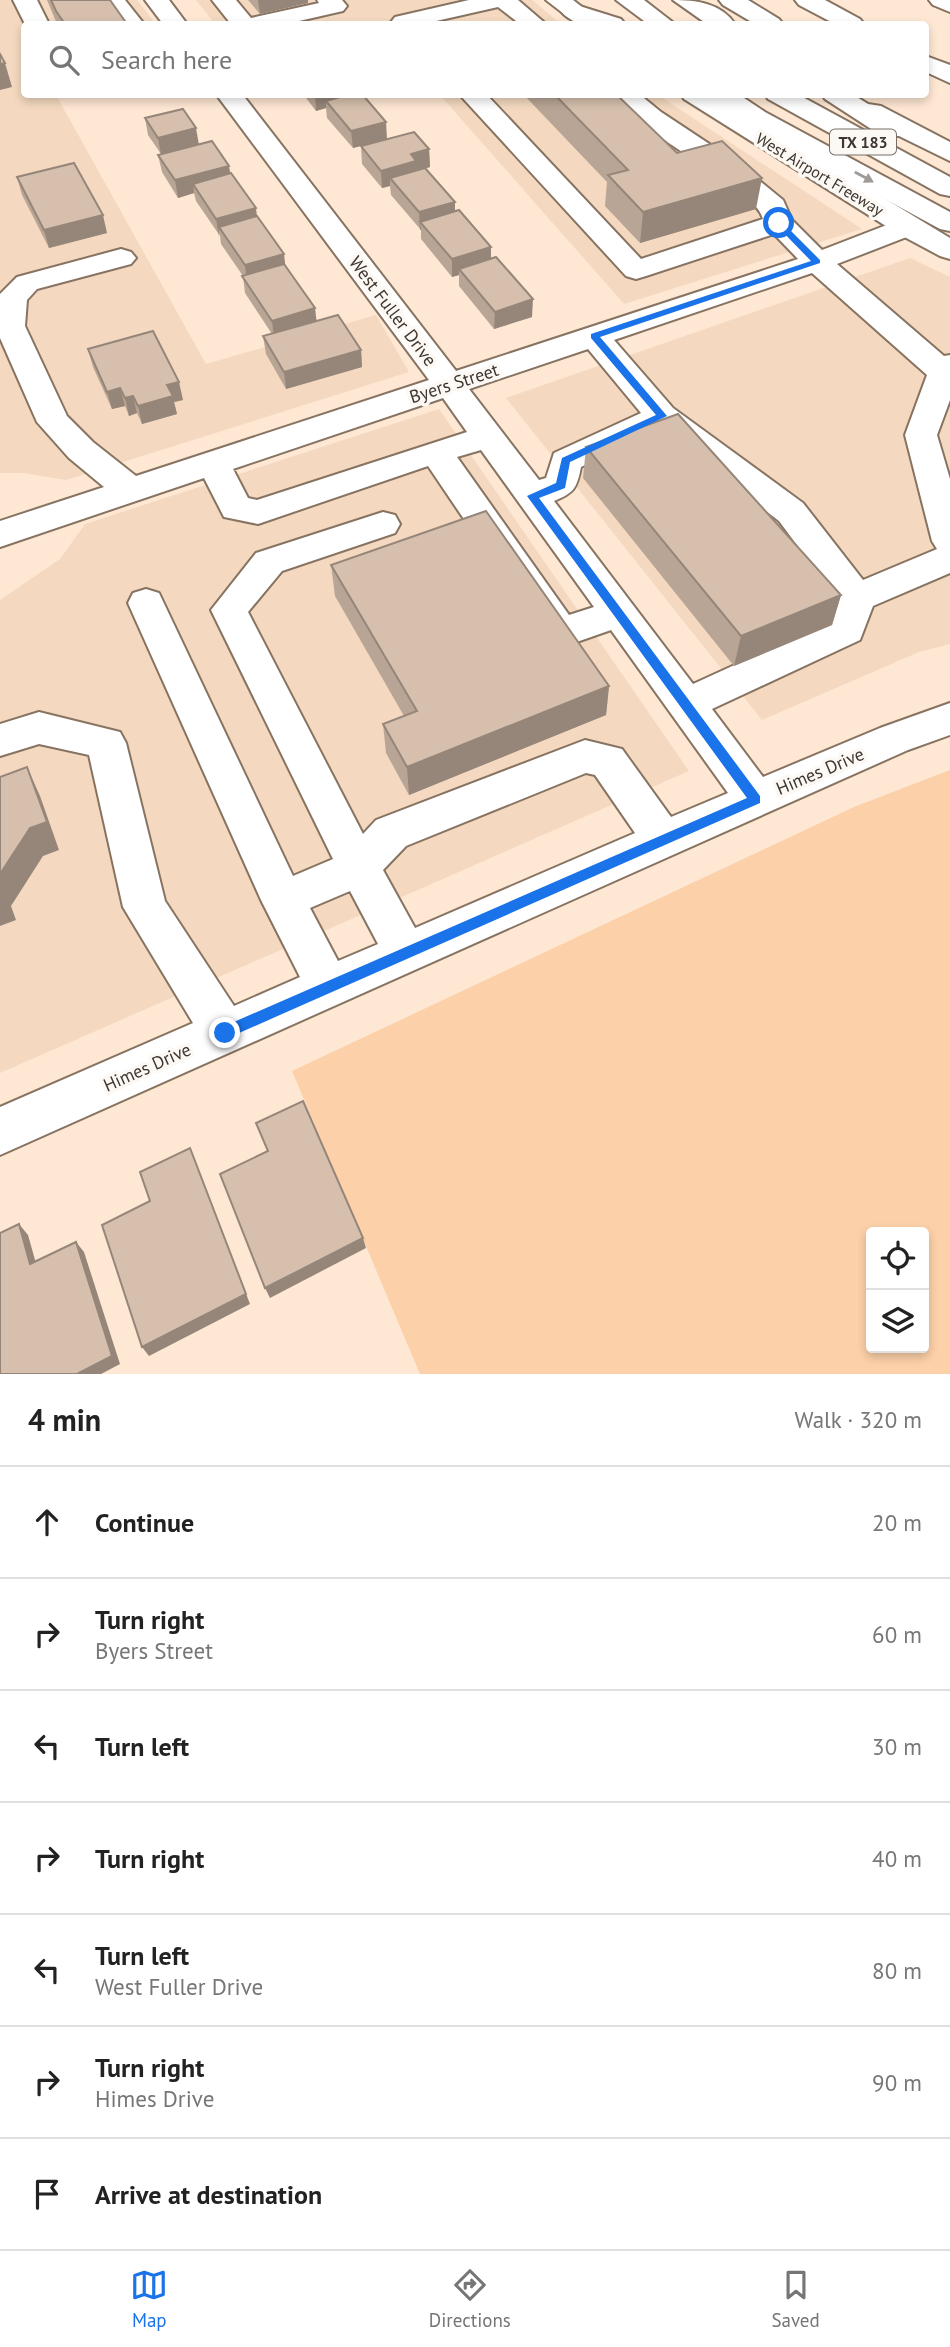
<!DOCTYPE html>
<meta charset="utf-8">
<style>
:root{--surface:#fff;--page:#f6f6f6;--text:#222;--muted:#767676;--line:#e0e0e0;--accent:#1a73e8}
body{margin:0;font-family:"PT Sans",sans-serif;background:var(--page);color:var(--text)}
.controls{position:absolute;right:21px;bottom:21px;display:grid;overflow:hidden;border-radius:7px;box-shadow:0 4px 10px #0003}
.controls button{width:63px;height:63px;display:grid;place-items:center;padding:0;border:0;border-bottom:2px solid var(--line);background:var(--surface);color:var(--text);font:35px sans-serif}
.stop{position:absolute;width:21px;height:21px;margin:-16px;border:5px solid #1a73e8;border-radius:50%;background:#fff}
.stop.end{background:#1a73e8;border-color:#fff;box-shadow:0 2px 7px #0008}
.list{margin:0;padding:0;list-style:none}
h2{display:flex;justify-content:space-between;align-items:center;height:91px;margin:0;padding:0 28px;font-size:30px}
h2 small{font-size:23px;font-weight:400;color:var(--muted)}
.list li{display:grid;grid-template-columns:46px 1fr auto;gap:21px;align-items:center;box-sizing:border-box;height:112px;padding:0 28px;border-top:2px solid var(--line)}
.list b{display:block;font-size:26px;white-space:nowrap}
.list p{margin:0;font-size:23px;white-space:nowrap;color:var(--muted)}
.list em{font-size:23px;font-style:normal;color:var(--muted)}
.icon{flex:none;width:38px;height:38px;fill:none;stroke:currentColor;stroke-width:2;stroke-linecap:round;stroke-linejoin:round}
.map{position:relative;flex:none;width:950px;height:1374px;overflow:hidden}
.search{position:absolute;background:var(--surface);box-shadow:0 4px 10px #0003;left:21px;right:21px;top:21px;height:77px;display:flex;align-items:center;gap:18px;box-sizing:border-box;padding:0 24px;border-radius:7px;color:var(--muted);font-size:26px}
.sheet{height:875px;background:var(--surface)}
nav{display:flex;justify-content:space-around;align-items:center;box-sizing:border-box;height:98px;border-top:2px solid var(--line);background:var(--surface);font-size:19px;color:var(--muted)}
nav a{display:grid;justify-items:center;gap:4px}
nav .on{color:var(--accent)}
.map>svg:first-child{display:block}
.built{fill:#f4d9c0}
.green{fill:#fcd0a8;fill-rule:evenodd}
.lines{fill:none;stroke-linecap:round;stroke-linejoin:round}
.minor-casing{stroke:#877361;stroke-width:4}
.major-casing{stroke:#877361;stroke-width:4}
.highway-casing{stroke:#877361;stroke-width:4}
.minor{fill:#fff;fill-rule:evenodd}
.major{fill:#fff;fill-rule:evenodd}
.highway{fill:#fff;fill-rule:evenodd}
.wall{fill:#b8a595}
.shaded-wall{fill:#968679}
.building{fill:#d6c0ad;stroke:#968679;stroke-width:2}
.oneway{fill:#9e9a96}
.route{fill:#1a73e8}
.labels{text-anchor:middle;dominant-baseline:central;stroke-width:7;stroke-linejoin:round;paint-order:stroke}
.shield{fill:#fcf8f4;stroke:#777069;stroke-width:2}
.shield-label{font-size:16px;font-weight:bold;fill:#3e352e}
.far-street-label{font-size:16px;fill:#3e352e;stroke:#fcf8f4}
.street-label{font-size:18px;fill:#3e352e;stroke:#fcf8f4}
</style>
<div class="map">
<svg width="950" height="1374" viewBox="0 0 950 1374">
<rect width="100%" height="100%" fill="#fee7d3"/>
<!-- built -->
<g class="built">
<polygon points="0,0 137,0 156,24 24,24 24,94 56,95 206,364 376,315 409,372 66,480 23,473 0,473"/>
<polygon points="196,0 532,0 561,24 215,24"/>
<polygon points="440,95 658,95 862,229 624,304"/>
<polygon points="910,258 950,277 950,644 919,652 762,720 506,398"/>
<polygon points="439,409 689,771 0,1073 0,600 60,559 85,524"/>
</g>
<!-- green -->
<path class="green" d="M950,770V1374H420L292,1071L854,807ZM871,1232H924V1348H871Z"/>
<g class="lines">
<defs>
<g id="minor">
<polygon points="13,0 37,0 49,24 25,24"/>
<polygon points="101,0 125,0 144,24 120,24"/>
<polygon points="145,0 169,0 187,24 163,24"/>
<polygon points="212,0 236,0 251,18 319,3 317,0 342,0 347,6 343,11 286,24 231,24"/>
<polygon points="469,0 518,0 546,24 520,24 498,7 423,24 393,24 391,22 395,17"/>
<path d="M216,94H242L456,371L798,259L774,234L646,276L636,279L626,276L459,94H486L641,259L763,219C759,206 748,200 738,191C705,163 633,126 611,94H639L661,112L738,163L783,200L792,220L822,250L897,221L907,218L917,221L921,227L917,233L837,264L944,356L950,355V400L937,435L950,479V573L873,606L860,640L712,709L763,777L880,728L950,703V735L908,750L0,1155V1107L193,1023L123,907L89,755L39,744L0,756V724L39,712L120,732L126,743L165,901L234,1006L300,977L261,900L128,603L133,593L146,589L159,593L293,876L333,859L211,610L256,553L383,512L395,515L400,524L395,533L282,571L248,612L363,834L376,820L585,740L622,749L671,817L728,793L611,630L571,644L543,636L428,466L258,524L224,517L204,478L0,547V521L104,487L69,458L37,422L0,338V294L17,277L121,249L131,252L136,258L131,264L37,289L27,300L25,326L67,416L93,442L136,476L429,380ZM812,273L927,375L905,435L932,541L937,549L863,580L803,503L673,408L614,340ZM588,349L641,413L554,453L546,478L539,480L469,389ZM443,398L467,432L257,500L248,498L233,469ZM659,430L779,521L838,600L831,621L693,684L554,501C574,493 577,488 581,467ZM481,450L594,607L569,615L457,457ZM586,773L595,775L635,833L415,928L383,870L406,846ZM350,891L378,944L338,961L310,908Z"/>
</g>
<g id="major">
<polygon points="546,0 573,0 604,24 577,24"/>
<polygon points="929,0 950,0 950,12 933,5"/>
<polygon points="681,94 712,94 950,238 950,259 940,256 897,233 684,99"/>
</g>
<g id="highway">
<polygon points="616,0 644,0 675,24 648,24"/>
<path d="M673,0C696,0 721,3 735,24H707Z"/>
<polygon points="719,0 748,0 779,19 783,24 755,24 723,5"/>
<polygon points="795,0 825,0 860,19 864,24 835,24 799,5"/>
<path d="M573,4L621,19L625,24C607,26 573,28 561,11L565,6Z"/>
<polygon points="926,56 950,65 950,83 926,72"/>
<polygon points="708,94 738,94 765,112 950,212 950,231 940,229 747,124"/>
<polygon points="765,94 797,94 950,177 950,196 940,194 768,99"/>
<polygon points="822,94 852,94 868,104 881,106 950,142 950,161 899,136 882,136 825,99"/>
</g>
</defs>
<!-- minor casing -->
<use href="#minor" class="minor-casing"/>
<!-- major casing -->
<use href="#major" class="major-casing"/>
<!-- highway casing -->
<use href="#highway" class="highway-casing"/>
<!-- minor -->
<use href="#minor" class="minor"/>
<!-- major -->
<use href="#major" class="major"/>
<!-- highway -->
<use href="#highway" class="highway"/>
</g>
<!-- wall -->
<g class="wall">
<polygon points="47,0 110,0 127,24 57,24"/>
<polygon points="248,0 308,0 308,3 260,14"/>
<polygon points="303,94 348,94 387,139 353,148 327,118 326,108 316,111"/>
<polygon points="523,94 616,94 677,153 756,209 640,243 605,206 607,182"/>
<polygon points="145,118 199,144 231,173 257,216 317,321 361,350 362,367 286,389 266,354 263,336 272,334 245,293 243,276 221,244 220,236 196,201 194,193 178,198 162,172 158,155 161,154 148,135"/>
<polygon points="361,146 429,149 430,167 417,171 455,212 491,247 491,259 532,317 494,329 459,286 459,275 452,277 421,239 421,230 391,195 390,186 382,188 362,164"/>
<polygon points="17,177 107,233 49,248 22,195"/>
<polygon points="88,349 183,400 174,402 177,414 142,424 137,413 129,416 125,406 112,409 93,367"/>
<polygon points="586,447 841,595 832,625 734,666 583,478"/>
<polygon points="331,565 609,686 606,715 409,795 386,753 383,724 404,716 335,596"/>
</g>
<!-- shaded-wall -->
<g class="shaded-wall">
<polygon points="258,0 308,0 308,3 260,14"/>
<polygon points="5,63 12,87 0,90 0,64"/>
<polygon points="315,94 348,94 348,103 326,101 326,108 316,111"/>
<polygon points="386,122 387,139 353,148 351,131"/>
<polygon points="196,128 199,145 161,155 158,138"/>
<polygon points="429,149 430,167 390,178 390,186 382,188 381,171 411,154"/>
<polygon points="229,166 232,183 193,184 194,193 178,198 175,180"/>
<polygon points="762,178 756,209 640,243 643,212"/>
<polygon points="455,202 455,220 420,222 421,230 420,230 419,212"/>
<polygon points="256,208 258,225 219,227 219,236 216,219"/>
<polygon points="103,215 107,233 49,248 44,230"/>
<polygon points="491,247 491,265 459,269 459,275 452,277 452,259"/>
<polygon points="284,254 286,271 247,283 245,265"/>
<polygon points="533,299 532,317 494,329 495,312"/>
<polygon points="315,308 317,325 274,338 272,321"/>
<polygon points="361,350 362,367 286,389 284,372"/>
<polygon points="179,382 183,400 174,402 177,414 142,424 138,406 167,385"/>
<polygon points="120,388 125,406 112,409 107,392"/>
<polygon points="133,396 137,413 129,416 125,398"/>
<polygon points="841,595 832,625 734,666 741,636"/>
<polygon points="609,686 606,715 409,795 407,767"/>
<polygon points="27,767 40,796 59,850 43,856 11,906 16,920 0,926 0,874"/>
<polygon points="190,1148 195,1160 250,1304 149,1356 142,1347"/>
<polygon points="19,1224 28,1235 39,1274 30,1264"/>
<polygon points="363,1238 366,1248 270,1298 265,1288"/>
<polygon points="76,1242 84,1252 120,1364 101,1374 77,1374"/>
</g>
<!-- building -->
<g class="building">
<polygon points="51,0 110,0 127,24 65,24 56,11"/>
<polygon points="0,54 5,63 0,64"/>
<polygon points="350,94 362,94 386,122 351,131 326,101"/>
<polygon points="554,94 616,94 677,153 722,141 762,178 643,212 608,175 628,170"/>
<polygon points="183,109 196,128 158,138 145,118"/>
<polygon points="414,132 429,149 411,154 416,161 381,171 361,146"/>
<polygon points="212,141 229,166 175,180 158,155"/>
<polygon points="74,163 103,215 44,230 17,177"/>
<polygon points="425,168 455,202 419,212 390,178"/>
<polygon points="231,173 256,208 216,219 193,184"/>
<polygon points="459,210 491,247 452,259 420,222"/>
<polygon points="257,216 284,254 245,265 219,227"/>
<polygon points="496,257 533,299 495,312 459,269"/>
<polygon points="284,264 315,308 272,321 242,276"/>
<polygon points="338,315 361,350 284,372 263,336"/>
<polygon points="153,331 179,382 167,385 173,396 138,406 133,396 125,398 120,388 107,392 88,349"/>
<polygon points="678,414 841,595 741,636 586,447"/>
<polygon points="486,511 609,686 407,767 383,724 417,711 331,565"/>
<polygon points="27,767 47,822 30,828 0,874 0,777"/>
<polygon points="303,1101 363,1238 265,1288 220,1174 268,1151 256,1123"/>
<polygon points="190,1148 246,1294 142,1347 102,1225 150,1201 140,1172"/>
<polygon points="19,1224 30,1264 76,1242 112,1356 77,1374 0,1374 0,1233"/>
</g>
<!-- one-way arrows -->
<defs><path id="oneway-solid" d="M-6-.8H1V-3.2L6.5 0L1 3.2V.8H-6Z" transform="scale(1.75)"/></defs>
<use class="oneway" href="#oneway-solid" transform="translate(864 177) rotate(29)"/>
<!-- route -->
<polygon class="route" points="776,222 782,222 820,260 820,263 600,337 667,416 570,462 565,488 539,498 760,796 760,803 230,1037 220,1037 220,1028 747,798 527,496 556,483 562,458 656,415 591,338 591,334 811,261 776,225"/>
<g class="labels">
<!-- shield labels -->
<rect class="shield" x="830" y="129.5" width="66" height="25" rx="5"/>
<g class="shield-label">
<text x="863" y="142">TX 183</text>
</g>
<!-- far-street labels -->
<g class="far-street-label">
<text transform="translate(820 174) rotate(31)">West Airport Freeway</text>
</g>
<!-- street labels -->
<g class="street-label">
<text transform="translate(393 311) rotate(53)">West Fuller Drive</text>
<text transform="translate(454 383) rotate(-18)">Byers Street</text>
<text transform="translate(820 771) rotate(-23)">Himes Drive</text>
<text transform="translate(147 1067) rotate(-24)">Himes Drive</text>
</g>
</g>
</svg>
<div class="controls">
<button><svg class="icon" aria-label="locate" viewBox="0 0 24 24"><circle cx="12" cy="12" r="6"/><path d="M12 2v4M12 18v4M2 12h4M18 12h4"/></svg></button>
<button><svg class="icon" aria-label="layers" viewBox="0 0 24 24"><path d="M12 4l9 5-9 5-9-5zM3 14l9 5 9-5"/></svg></button>
</div>
<div class="stop" style="left:779px;top:223px"></div>
<div class="stop end" style="left:225px;top:1033px"></div>
<div class="search"><svg class="icon" aria-label="search" viewBox="0 0 24 24"><circle cx="10" cy="10" r="6"/><path d="M15 15l6 6"/></svg>Search here</div>
</div>
<section class="sheet">
<h2>4 min<small>Walk · 320 m</small></h2>
<ul class="list">
<li><svg class="icon" aria-label="ahead" viewBox="0 0 24 24"><path d="M12 20V5M6 11l6-6 6 6"/></svg><div><b>Continue</b></div><em>20 m</em></li>
<li><svg class="icon" aria-label="right" viewBox="0 0 24 24"><path d="M7 20v-9h11M14 6l5 5-5 5"/></svg><div><b>Turn right</b><p>Byers Street</p></div><em>60 m</em></li>
<li><svg class="icon" aria-label="left" viewBox="0 0 24 24"><path d="M17 20v-9H6M10 6l-5 5 5 5"/></svg><div><b>Turn left</b></div><em>30 m</em></li>
<li><svg class="icon" aria-label="right" viewBox="0 0 24 24"><path d="M7 20v-9h11M14 6l5 5-5 5"/></svg><div><b>Turn right</b></div><em>40 m</em></li>
<li><svg class="icon" aria-label="left" viewBox="0 0 24 24"><path d="M17 20v-9H6M10 6l-5 5 5 5"/></svg><div><b>Turn left</b><p>West Fuller Drive</p></div><em>80 m</em></li>
<li><svg class="icon" aria-label="right" viewBox="0 0 24 24"><path d="M7 20v-9h11M14 6l5 5-5 5"/></svg><div><b>Turn right</b><p>Himes Drive</p></div><em>90 m</em></li>
<li><svg class="icon" aria-label="arrive" viewBox="0 0 24 24"><path d="M6 21V4h12l-3 4 3 4H6"/></svg><div><b>Arrive at destination</b></div></li>
</ul>
</section>
<nav>
<a class="on"><svg class="icon" aria-label="map" viewBox="0 0 24 24"><path d="M3 6l6-2 6 2 6-2v14l-6 2-6-2-6 2zM9 4v14M15 6v14"/></svg>Map</a>
<a><svg class="icon" aria-label="directions" viewBox="0 0 24 24"><path d="M12 3l9 9-9 9-9-9zM9 14v-3h6M13 9l2 2-2 2"/></svg>Directions</a>
<a><svg class="icon" aria-label="saved" viewBox="0 0 24 24"><path d="M7 4h10v16l-5-4-5 4z"/></svg>Saved</a>
</nav>
